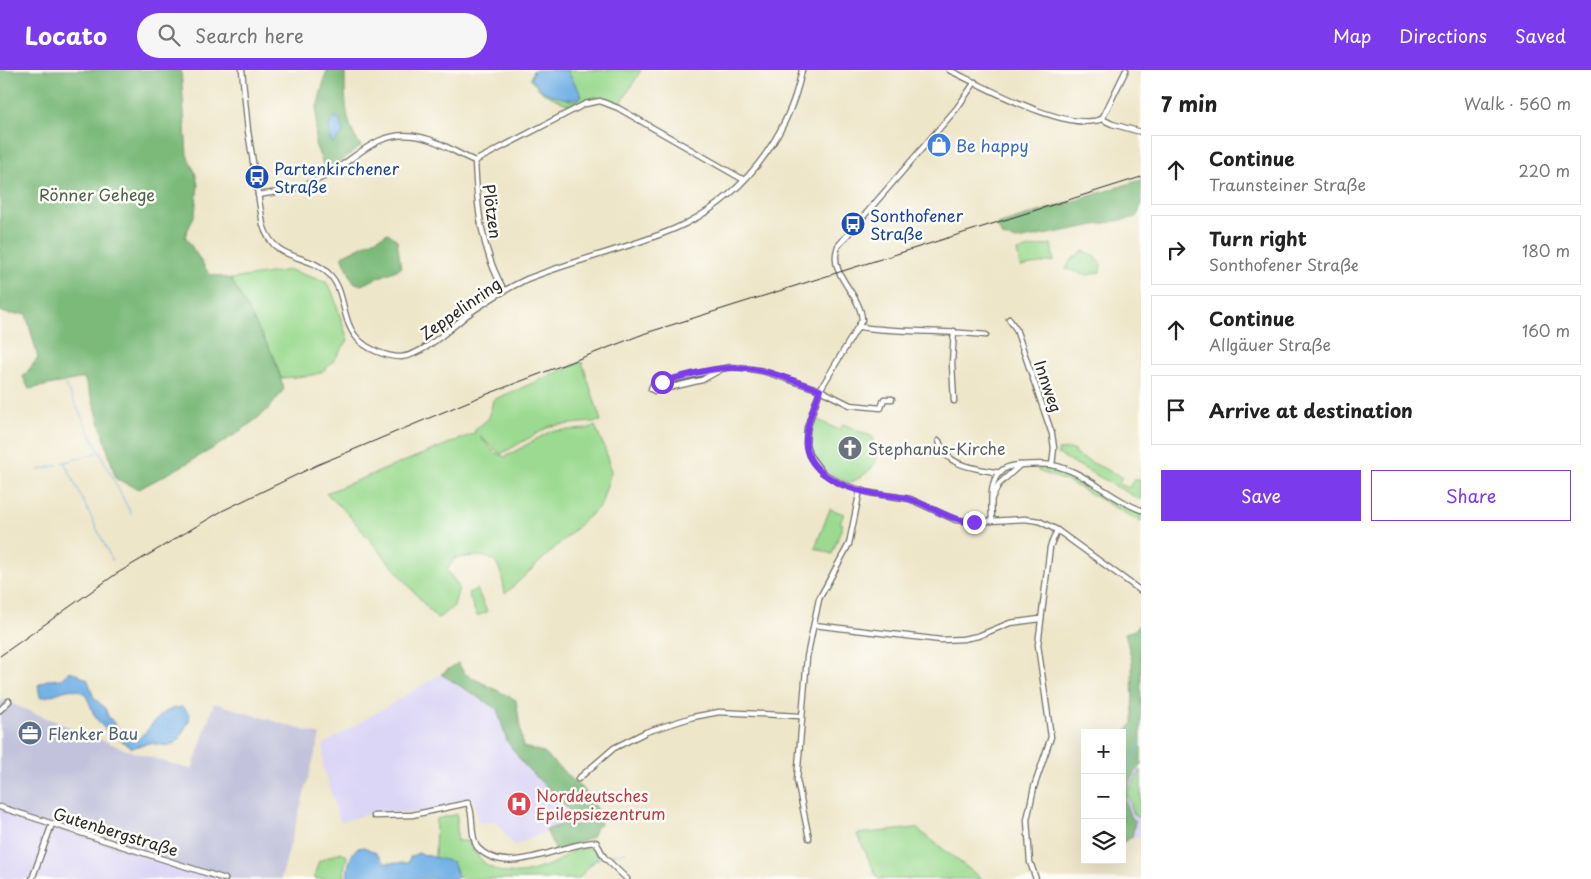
<!DOCTYPE html>
<meta charset="utf-8">
<style>
:root{--surface:#fff;--page:#f6f6f6;--text:#222;--muted:#767676;--line:#e0e0e0;--accent:#7c3aed}
body{margin:0;font-family:"Playpen Sans",sans-serif;background:var(--page);color:var(--text)}
.controls{position:absolute;right:15px;bottom:15px;display:grid;overflow:hidden;border-radius:0px;box-shadow:0 5px 20px #0002}
.controls button{width:45px;height:45px;display:grid;place-items:center;padding:0;border:0;border-bottom:1px solid var(--line);background:var(--surface);color:var(--text);font:25px sans-serif}
.stop{position:absolute;width:15px;height:15px;margin:-11px;border:4px solid #7c3aed;border-radius:50%;background:#fff}
.stop.end{background:#7c3aed;border-color:#fff;box-shadow:0 1px 5px #0008}
.list{margin:0;padding:0;list-style:none}
h2{display:flex;justify-content:space-between;align-items:center;height:65px;margin:0;padding:0 20px;font-size:21px}
h2 small{font-size:16px;font-weight:400;color:var(--muted)}
.list li{display:grid;grid-template-columns:32px 1fr auto;gap:15px;align-items:center;box-sizing:border-box;height:70px;margin:0 10px 10px;padding:0 10px;border:1px solid var(--line);border-radius:0px}
.list b{display:block;font-size:19px;white-space:nowrap}
.list p{margin:0;font-size:16px;white-space:nowrap;color:var(--muted)}
.list em{font-size:16px;font-style:normal;color:var(--muted)}
.actions{display:flex;gap:10px;padding:15px 20px}
.actions a{flex:1;padding:11px 0;border:1px solid var(--accent);border-radius:0px;text-align:center;font-size:18px;color:var(--accent)}
.actions .main{background:var(--accent);color:#fff}
.icon{flex:none;width:28px;height:28px;fill:none;stroke:currentColor;stroke-width:2;stroke-linecap:round;stroke-linejoin:round}
.map{position:relative;flex:none;width:1141px;height:809px;overflow:hidden}
header{display:flex;align-items:center;gap:30px;box-sizing:border-box;height:70px;padding:0 25px;background:var(--accent);color:#fff}
header strong{font-size:24px}
nav{display:flex;gap:28px;margin-inline-start:auto;font-size:18px}
.search{width:350px;height:45px;background:var(--page);display:flex;align-items:center;gap:12px;box-sizing:border-box;padding:0 18px;border-radius:28px;color:var(--muted);font-size:19px}
main{display:flex}
aside{flex:1;background:var(--surface)}
.map>svg:first-child{display:block}
.built{fill:#dcd6f6}
.industrial{fill:#c2c2dc}
.green{fill:#9bda90;stroke:#63825e}
.forest{fill:#7cba7a;stroke:#547252}
.water{fill:#73b1e6;stroke:#4f6e88}
.lines{fill:none;stroke-linecap:round;stroke-linejoin:round}
.stream{stroke:#73b1e6;stroke-width:1}
.minor-casing{stroke:#6f6c62;stroke-width:7}
.minor{stroke:#fff;stroke-width:4.5}
.rail{stroke:#2b2b2b;stroke-width:1}
.route{stroke:#7c3aed;stroke-width:6}
.labels{text-anchor:middle;dominant-baseline:central;stroke-width:5;stroke-linejoin:round;paint-order:stroke}
.shop-label{font-size:16px;fill:#366cbe;stroke:#fdfcf7;text-anchor:start}
.transit-label{font-size:16px;fill:#164399;stroke:#fdfcf7;text-anchor:start}
.park-label{font-size:16px;fill:#4d6049;stroke:#fdfcf7}
.street-label{font-size:16px;fill:#2b2b2b;stroke:#fdfcf7}
.worship-label{font-size:16px;fill:#5b616d;stroke:#fdfcf7;text-anchor:start}
.service-label{font-size:16px;fill:#4e5e75;stroke:#fdfcf7;text-anchor:start}
.health-label{font-size:16px;fill:#be3a42;stroke:#fdfcf7;text-anchor:start}
</style>
<header>
<strong>Locato</strong>
<div class="search"><svg class="icon" aria-label="search" viewBox="0 0 24 24"><circle cx="10" cy="10" r="6"/><path d="M15 15l6 6"/></svg>Search here</div>
<nav><a>Map</a><a>Directions</a><a>Saved</a></nav>
</header>
<main>
<div class="map">
<svg width="1141" height="809" viewBox="0 0 1141 809">
<rect width="100%" height="100%" fill="#fdfcf7"/>
<filter id="ink" filterUnits="userSpaceOnUse"><feTurbulence type="fractalNoise" baseFrequency=".02" numOctaves="2"/><feDisplacementMap in="SourceGraphic" scale="10" xChannelSelector="R" yChannelSelector="G"/><feConvolveMatrix kernelMatrix="1 2 1 2 8 2 1 2 1" color-interpolation-filters="sRGB"/></filter>
<filter id="wash" filterUnits="userSpaceOnUse"><feTurbulence type="fractalNoise" baseFrequency=".0096" numOctaves="4" result="noise"/><feDisplacementMap in="SourceGraphic" scale="20" xChannelSelector="R" yChannelSelector="G"/><feGaussianBlur stdDeviation="1.12" result="paint"/><feColorMatrix in="noise" values="0 0 0 0 0 0 0 0 0 0 0 0 0 0 0 0 0 1.4 0 .05"/><feComposite in="paint" operator="in"/></filter>
<g filter="url(#wash)">
<rect width="100%" height="100%" fill="#eee6c9"/>
<!-- built -->
<g class="built">
<polygon points="441,604 497,639 507,671 524,695 573,744 563,754 514,776 496,752 478,753 474,729 428,741 369,744 340,752 323,697 324,674"/>
<polygon points="1141,694 1141,767 1132,767 1135,751 1127,739 1125,725 1129,713"/>
<polygon points="0,741 104,775 224,809 0,809"/>
</g>
<!-- industrial -->
<polygon class="industrial" points="5,629 12,634 124,679 192,700 214,633 320,665 281,809 224,809 104,775 0,741 0,634"/>
<!-- green -->
<g class="green">
<polygon points="533,0 531,9 571,31 578,30 582,26 567,0 641,0 620,35 595,27 573,37 543,23 530,10"/>
<polygon points="1051,174 1054,191 1020,197 1017,181"/>
<polygon points="1083,181 1096,187 1101,195 1100,202 1088,205 1066,199 1071,190"/>
<path d="M290,200L326,212L332,221L348,270C323,307 325,305 281,308L274,287L231,209Z"/>
<path d="M582,292L601,351L550,356L501,384L480,367L494,382L505,387L551,361L587,359L595,356L605,379L611,402L601,435L505,524C499,485 494,484 455,488L447,500L459,517L454,536L437,549L347,443L326,423L475,363L474,361L489,348L493,330Z"/>
<path d="M814,348L839,360L843,354L873,367C874,372 878,378 878,383C877,398 861,408 849,413C817,400 806,383 814,348Z"/>
<polygon points="1070,379 1075,381 1074,384 1122,407 1119,413 1129,418 1133,410 1141,410 1141,430 1058,384 1058,380"/>
<path d="M1038,398C1077,400 1106,430 1141,443V452L1069,412L1038,401Z"/>
<polygon points="830,439 844,444 840,453 843,454 832,484 815,478"/>
<polygon points="477,519 487,542 477,546 468,523"/>
<polygon points="1141,700 1141,749 1134,745 1127,723"/>
<path d="M457,744V771H468C488,809 515,809 552,794C560,791 567,784 575,780C581,778 588,778 594,777L598,787L578,809H464L458,807L456,798L435,787L436,749Z"/>
<polygon points="916,758 982,809 878,809 857,764"/>
<polygon points="341,782 347,786 344,799 345,809 316,809 314,806 319,791"/>
</g>
<!-- forest -->
<g class="forest">
<path d="M0,0H181L187,85L195,102L198,115L195,144L185,166L209,204L231,209L274,287L284,319C278,327 272,336 264,343C228,373 180,397 139,419L116,409L95,337L84,308L29,319L23,307L38,288L26,244H8L0,241Z"/>
<path d="M327,0H345C345,26 344,54 361,76L326,102L315,74L317,37Z"/>
<polygon points="1141,110 1141,135 1137,147 1017,170 1002,166 997,155"/>
<polygon points="388,163 397,170 401,198 361,215 353,212 342,186"/>
<path d="M1141,552V694C1129,713 1117,732 1135,751L1132,767L1122,773V665L1133,653L1132,591L1125,563L1135,560Z"/>
<polygon points="458,593 465,604 516,630 523,677 543,682 593,729 601,754 596,757 592,767 556,781 546,760 563,754 572,743 524,695 507,671 497,639 441,604"/>
</g>
<!-- water -->
<g class="water">
<path d="M534,0H567L582,26C575,33 552,26 543,21C539,18 535,12 531,9Z"/>
<polygon points="335,46 340,50 343,63 334,73 330,70 329,55"/>
<path d="M70,601L88,610L94,628L105,638L108,646L127,668L137,670C153,657 159,638 183,637L190,644L189,651L177,672L167,676L149,673L132,678C120,669 104,661 96,648C90,639 89,622 77,620C65,617 52,628 40,627L38,615L47,610L61,609Z"/>
<path d="M364,777L375,782L385,793H408L410,787L418,783L453,792L458,807L456,809H348C346,800 350,785 357,778Z"/>
</g>
<g class="lines">
<!-- stream -->
<g class="stream">
<polyline points="65,314 131,444"/>
<polyline points="62,393 97,383"/>
<polyline points="65,393 112,490"/>
<polyline points="38,400 58,395"/>
<polyline points="1122,710 1141,672"/>
<polyline points="612,785 626,782"/>
<polyline points="588,794 601,788"/>
</g>
</g>
</g>
<g filter="url(#ink)">
<g class="lines">
<defs>
<g id="minor">
<path d="M242,0L248,61L263,155C275,194 309,182 330,205C346,222 341,250 357,268C366,279 387,287 401,287C425,285 455,253 474,240C491,228 508,218 527,209C575,190 626,179 674,159C740,131 788,69 802,0"/>
<path d="M949,0C983,16 1067,63 1102,49L1126,0"/>
<path d="M975,12L957,38L838,176C827,205 861,223 862,250L820,320L807,358L806,374L809,385L822,402L841,414L870,423L910,429L956,450L974,452L1025,449L1039,451L1057,460L1141,521"/>
<polyline points="1102,49 1112,54 1141,62"/>
<path d="M475,91C477,137 481,180 504,220"/>
<path d="M258,125C278,122 299,119 317,110C352,95 373,59 415,66C437,69 455,83 475,91L585,34L600,31L618,38L744,110"/>
<polyline points="1009,249 1016,259 1052,364 1054,378 1052,395"/>
<path d="M860,257C902,263 944,260 986,265"/>
<polyline points="720,300 702,310 655,321 651,319 653,314 701,303 731,297 744,298 763,301 820,320 850,335 881,338 884,329 892,329"/>
<polyline points="954,331 952,293 954,261"/>
<path d="M939,371C946,398 977,398 1000,403"/>
<polyline points="992,428 999,414 1020,395"/>
<path d="M992,451C991,426 987,396 1020,395C1031,395 1040,393 1051,395C1084,400 1110,429 1141,440"/>
<polyline points="814,555 941,570 963,569 978,566 1010,553 1040,549"/>
<polyline points="0,640 9,631"/>
<polyline points="578,709 614,678 646,662 693,647 719,642 800,646"/>
<polyline points="0,737 225,809"/>
<path d="M374,746L412,745L468,733C475,746 469,763 477,777C507,809 558,774 596,772L604,787L627,809"/>
<polyline points="809,768 797,710 807,587 819,529 849,474 860,420"/>
<polyline points="32,809 52,754"/>
<polyline points="1036,809 1030,792 1027,750 1034,717 1051,667 1038,575 1050,477 1057,460"/>
</g>
</defs>
<!-- minor casing -->
<use href="#minor" class="minor-casing"/>
<!-- minor -->
<use href="#minor" class="minor"/>
<!-- rail -->
<polyline class="rail" points="0,586 116,504 222,441 317,395 472,330 646,263 1141,107"/>
</g>
</g>
<g class="lines" filter="url(#ink)">
<!-- route -->
<path class="route" d="M662,312C687,305 716,296 742,298C768,299 795,312 820,320C814,337 806,354 806,372C806,403 846,419 871,423C884,426 897,425 909,429C932,436 949,451 974,452"/>
</g>
<!-- icons -->
<defs>
<symbol id="shop-disc" viewBox="-11 -11 22 22"><circle r="9.5" fill="#3f7fe0" stroke="#fdfcf7"/><path d="M-5-2.5h2.3a2.7 3.5 0 0 1 5.4 0H5L5.5 6h-11ZM-1.5-2.5h3a1.5 2.3 0 0 0-3 0Z" fill="#fff"/></symbol>
<symbol id="bus-disc" viewBox="-11 -11 22 22"><circle r="9.5" fill="#1a4fb4" stroke="#fdfcf7"/><path d="M-5-6H5V4H4V6H2V4H-2V6H-4V4H-5ZM-3.5-4V0h7V-4ZM-3.5 1.2v1.5H-2V1.2ZM2 1.2v1.5H3.5V1.2Z" fill="#fff"/></symbol>
<symbol id="church-disc" viewBox="-11 -11 22 22"><circle r="9.5" fill="#6b7280" stroke="#fdfcf7"/><path d="M-1.2-6h2.4v3.5h3.3v2.4h-3.3V6h-2.4V-.1h-3.3v-2.4h3.3Z" fill="#fff"/></symbol>
<symbol id="office-disc" viewBox="-11 -11 22 22"><circle r="9.5" fill="#5c6f8a" stroke="#fdfcf7"/><path d="M-6-3h4V-5.5h4V-3h4V5H-6ZM-1-4.5V-3h2v-1.5ZM-6 0V1H6V0Z" fill="#fff"/></symbol>
<symbol id="hospital-disc" viewBox="-11 -11 22 22"><circle r="9.5" fill="#e0444e" stroke="#fdfcf7"/><path d="M-5-5h3v3.5h4V-5h3V5h-3V1.5h-4V5h-3Z" fill="#fff"/></symbol>
</defs>
<g fill-rule="evenodd">
<use href="#shop-disc" x="925" y="61" width="28" height="28"/>
<use href="#bus-disc" x="243" y="93" width="28" height="28"/>
<use href="#bus-disc" x="839" y="140" width="28" height="28"/>
<use href="#church-disc" x="836" y="364" width="28" height="28"/>
<use href="#office-disc" x="16" y="649" width="28" height="28"/>
<use href="#hospital-disc" x="505" y="720" width="28" height="28"/>
</g>
<g class="labels">
<!-- shop labels -->
<g class="shop-label">
<text x="956" y="75">Be happy</text>
</g>
<!-- transit labels -->
<g class="transit-label">
<text x="274" y="98">Partenkirchener<tspan x="274" dy="18">Straße</tspan></text>
<text x="870" y="145">Sonthofener<tspan x="870" dy="18">Straße</tspan></text>
</g>
<!-- park labels -->
<g class="park-label">
<text x="97" y="124">Rönner Gehege</text>
</g>
<!-- street labels -->
<g class="street-label">
<text transform="translate(493 141) rotate(82)">Plötzen</text>
<text transform="translate(460 238) rotate(-35)">Zeppelinring</text>
<text transform="translate(1049 316) rotate(71)">Innweg</text>
<text transform="translate(116 761) rotate(17)">Gutenbergstraße</text>
</g>
<!-- worship labels -->
<g class="worship-label">
<text x="868" y="378">Stephanus-Kirche</text>
</g>
<!-- service labels -->
<g class="service-label">
<text x="48" y="663">Flenker Bau</text>
</g>
<!-- health labels -->
<g class="health-label">
<text x="536" y="725">Norddeutsches<tspan x="536" dy="18">Epilepsiezentrum</tspan></text>
</g>
</g>
</svg>
<div class="controls">
<button>+</button>
<button>−</button>
<button><svg class="icon" aria-label="layers" viewBox="0 0 24 24"><path d="M12 4l9 5-9 5-9-5zM3 14l9 5 9-5"/></svg></button>
</div>
<div class="stop" style="left:662px;top:312px"></div>
<div class="stop end" style="left:974px;top:452px"></div>
</div>
<aside>
<h2>7 min<small>Walk · 560 m</small></h2>
<ul class="list">
<li><svg class="icon" aria-label="ahead" viewBox="0 0 24 24"><path d="M12 20V5M6 11l6-6 6 6"/></svg><div><b>Continue</b><p>Traunsteiner Straße</p></div><em>220 m</em></li>
<li><svg class="icon" aria-label="right" viewBox="0 0 24 24"><path d="M7 20v-9h11M14 6l5 5-5 5"/></svg><div><b>Turn right</b><p>Sonthofener Straße</p></div><em>180 m</em></li>
<li><svg class="icon" aria-label="ahead" viewBox="0 0 24 24"><path d="M12 20V5M6 11l6-6 6 6"/></svg><div><b>Continue</b><p>Allgäuer Straße</p></div><em>160 m</em></li>
<li><svg class="icon" aria-label="arrive" viewBox="0 0 24 24"><path d="M6 21V4h12l-3 4 3 4H6"/></svg><div><b>Arrive at destination</b></div></li>
</ul>
<div class="actions"><a class="main">Save</a><a>Share</a></div>
</aside>
</main>
